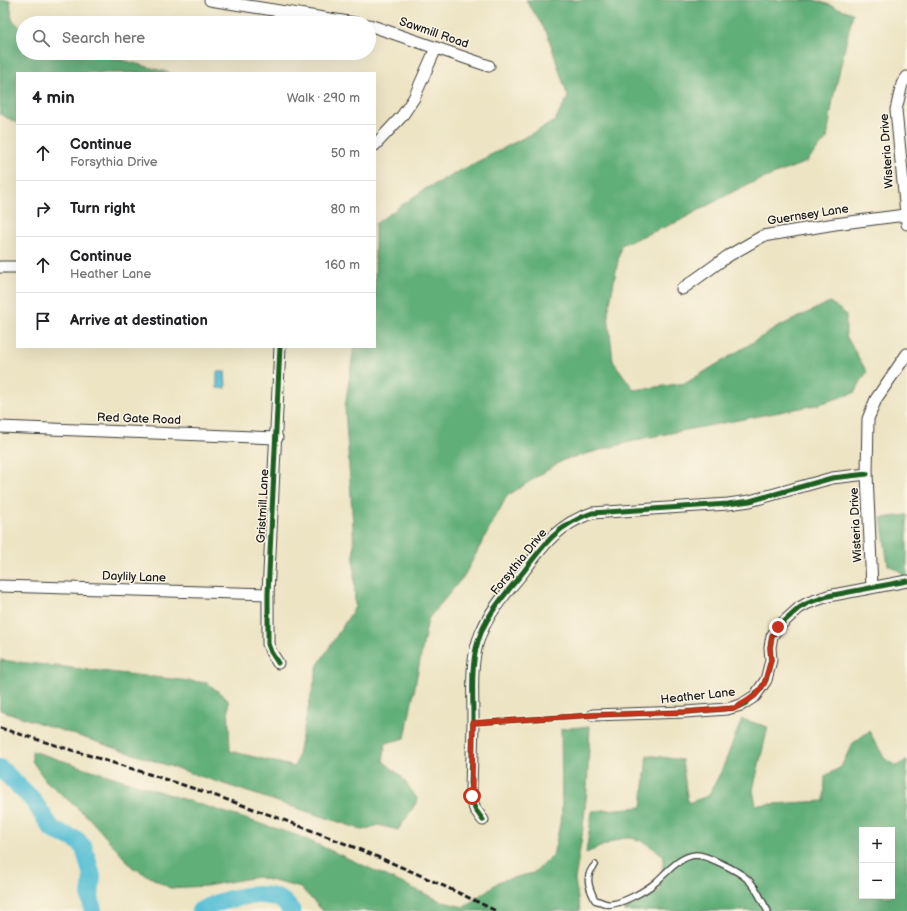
<!DOCTYPE html>
<meta charset="utf-8">
<style>
:root{--surface:#fff;--page:#f2f2f2;--text:#202124;--muted:#757577;--line:#e0e0e0}
body{margin:0;font-family:"Balsamiq Sans",sans-serif;background:var(--page);color:var(--text)}
.controls{position:absolute;right:12px;bottom:12px;display:grid;overflow:hidden;border-radius:0px;box-shadow:0 4px 16px #0002}
.controls button{width:36px;height:36px;display:grid;place-items:center;padding:0;border:0;border-bottom:1px solid var(--line);background:var(--surface);color:var(--text);font:20px sans-serif}
.stop{position:absolute;width:12px;height:12px;margin:-9px;border:3px solid #c8321e;border-radius:50%;background:#fff}
.stop.end{background:#c8321e;border-color:#fff;box-shadow:0 1px 4px #0008}
.list{margin:0;padding:0;list-style:none}
h2{display:flex;justify-content:space-between;align-items:center;height:52px;margin:0;padding:0 16px;font-size:17px}
h2 small{font-size:13px;font-weight:400;color:var(--muted)}
.list li{display:grid;grid-template-columns:26px 1fr auto;gap:12px;align-items:center;box-sizing:border-box;height:56px;padding:0 16px;border-top:1px solid var(--line)}
.list b{display:block;font-size:15px;white-space:nowrap}
.list p{margin:0;font-size:13px;white-space:nowrap;color:var(--muted)}
.list em{font-size:13px;font-style:normal;color:var(--muted)}
.icon{flex:none;width:22px;height:22px;fill:none;stroke:currentColor;stroke-width:2;stroke-linecap:round;stroke-linejoin:round}
.map{position:relative;flex:none;width:907px;height:911px;overflow:hidden}
.search{position:absolute;background:var(--surface);box-shadow:0 4px 16px #0002;left:16px;top:16px;width:360px;height:44px;display:flex;align-items:center;gap:10px;box-sizing:border-box;padding:0 14px;border-radius:22px;color:var(--muted);font-size:15px}
.panel{position:absolute;background:var(--surface);box-shadow:0 4px 16px #0002;left:16px;top:72px;width:360px;height:276px;border-radius:0px}
.map>svg:first-child{display:block}
.forest{fill:#60ae78;stroke:#3e654a;fill-rule:evenodd}
.water{fill:#58c0d5;stroke:#3a6e78}
.lines{fill:none;stroke-linecap:round;stroke-linejoin:round}
.river{stroke:#58c0d5;stroke-width:18}
.service-casing{stroke:#3b3a35;stroke-width:8}
.minor-casing{stroke:#3b3a35;stroke-width:13}
.service{stroke:#fff;stroke-width:5.5}
.minor{stroke:#fff;stroke-width:11}
.rail{stroke:#1c1c1c;stroke-width:3;stroke-dasharray:6 3;stroke-linecap:butt}
.cycleway-casing{stroke:#fcf5e5;stroke-width:8}
.cycleway{stroke:#1b5e20;stroke-width:5}
.route{stroke:#c8321e;stroke-width:5}
.labels{text-anchor:middle;dominant-baseline:central;stroke-width:3;stroke-linejoin:round;paint-order:stroke}
.street-label{font-size:12px;fill:#1c1c1c;stroke:#fcf5e5}
</style>
<div class="map">
<svg width="907" height="911" viewBox="0 0 907 911">
<rect width="100%" height="100%" fill="#fcf5e5"/>
<filter id="ink" filterUnits="userSpaceOnUse"><feTurbulence type="fractalNoise" baseFrequency=".025" numOctaves="2"/><feDisplacementMap in="SourceGraphic" scale="8" xChannelSelector="R" yChannelSelector="G"/><feConvolveMatrix kernelMatrix="1 2 1 2 8 2 1 2 1" color-interpolation-filters="sRGB"/></filter>
<filter id="wash" filterUnits="userSpaceOnUse"><feTurbulence type="fractalNoise" baseFrequency=".012" numOctaves="4" result="noise"/><feDisplacementMap in="SourceGraphic" scale="16" xChannelSelector="R" yChannelSelector="G"/><feGaussianBlur stdDeviation="0.9" result="paint"/><feColorMatrix in="noise" values="0 0 0 0 0 0 0 0 0 0 0 0 0 0 0 0 0 1.4 0 .05"/><feComposite in="paint" operator="in"/></filter>
<g filter="url(#wash)">
<rect width="100%" height="100%" fill="#ede4c4"/>
<!-- forest -->
<g class="forest">
<polygon points="0,0 10,0 12,19 23,30 23,53 97,53 170,73 17,73 17,123 0,114"/>
<polygon points="526,0 815,0 853,13 833,99 827,139 806,162 742,187 677,222 621,245 608,313 613,361 634,390 686,383 778,327 830,302 846,314 846,336 867,372 854,393 816,405 645,438 563,460 507,496 464,576 428,619 405,738 386,743 383,761 401,776 418,800 398,830 378,825 363,830 0,710 0,660 208,683 228,700 230,751 295,767 318,665 355,607 353,526 345,407 354,347 375,347 375,224 425,189 554,122 568,97 547,33"/>
<polygon points="907,515 907,585 901,572 888,565 881,518"/>
<path d="M742,719L768,727L753,790L756,805L824,801L825,776L841,767L852,744L869,731L885,759L896,766L907,760V911H623L659,891L664,856C628,828 625,837 586,853L592,811L642,807L647,755L682,760L688,803L708,796L721,772ZM862,830H892V896H862Z"/>
<polygon points="590,726 587,790 582,836 575,880 580,911 323,911 301,888 257,877 206,886 170,888 132,867 89,818 46,781 32,761 32,751 299,836 443,902 464,907 500,881 533,873 553,856 562,814 561,729"/>
</g>
<!-- water -->
<polygon class="water" points="217,372 225,372 226,388 217,388"/>
<g class="lines">
<!-- river -->
<g class="river">
<polyline points="0,768 32,799 53,830 77,840 84,848 92,876 90,897 93,911"/>
<path d="M200,911C220,900 260,888 281,900C285,902 289,908 292,911"/>
</g>
</g>
</g>
<g filter="url(#ink)">
<g class="lines">
<defs>
<path id="service" d="M595,865C584,876 589,888 595,900C599,901 603,903 607,904C619,906 647,890 656,882C667,872 680,856 696,855C707,855 738,871 746,878C757,886 761,901 768,911"/>
<g id="minor">
<polyline points="210,0 355,23"/>
<polyline points="369,25 489,66"/>
<polyline points="907,77 902,84 896,110 907,224"/>
<polyline points="375,145 402,116 414,98 436,48"/>
<polyline points="0,267 17,267"/>
<polyline points="682,289 728,256 763,236 835,224 905,215"/>
<polyline points="0,427 277,438"/>
<polyline points="0,586 268,594"/>
<polyline points="872,587 867,474 868,419 876,399 907,354"/>
<polyline points="278,663 271,652 268,644 268,594 280,347"/>
<polyline points="593,715 685,712 727,709 741,705 755,696 766,680 771,660 770,647 772,636 778,627 799,608 808,603 828,596 907,581"/>
<path d="M483,820L475,809L471,796C471,769 473,743 473,717C473,690 470,658 481,633C490,610 509,590 524,571C544,544 559,524 592,513L728,504L750,501L832,478L867,474"/>
</g>
</defs>
<!-- service casing -->
<use href="#service" class="service-casing"/>
<!-- minor casing -->
<use href="#minor" class="minor-casing"/>
<!-- service -->
<use href="#service" class="service"/>
<!-- minor -->
<use href="#minor" class="minor"/>
<!-- rail -->
<path class="rail" d="M0,728C83,754 166,778 248,807C332,837 416,871 496,911"/>
<defs>
<g id="cycleway">
<polyline points="278,663 271,652 268,644 268,594 280,347"/>
<polyline points="473,723 593,715 685,712 735,708 746,703 760,690 766,680 771,660 770,647 772,636 778,627 799,608 808,603 828,596 907,581"/>
<path d="M483,820L475,809L471,796C471,769 473,743 473,717C473,690 470,658 481,633C490,610 509,590 524,571C544,544 559,524 592,513L728,504L750,501L832,478L867,474"/>
</g>
</defs>
<!-- cycleway casing -->
<use href="#cycleway" class="cycleway-casing"/>
<!-- cycleway -->
<use href="#cycleway" class="cycleway"/>
</g>
</g>
<g class="lines" filter="url(#ink)">
<!-- route -->
<polyline class="route" points="472,796 473,723 593,715 685,712 735,708 755,696 764,684 771,660 770,648 772,636 778,627"/>
</g>
<g class="labels">
<!-- street labels -->
<g class="street-label">
<text transform="translate(434 33) rotate(19)">Sawmill Road</text>
<text transform="translate(887 151) rotate(-94)">Wisteria Drive</text>
<text transform="translate(808 215) rotate(-9)">Guernsey Lane</text>
<text transform="translate(139 419) rotate(2)">Red Gate Road</text>
<text transform="translate(263 506) rotate(-87)">Gristmill Lane</text>
<text transform="translate(856 525) rotate(-93)">Wisteria Drive</text>
<text transform="translate(519 562) rotate(-51)">Forsythia Drive</text>
<text transform="translate(134 577) rotate(2)">Daylily Lane</text>
<text transform="translate(698 696) rotate(-6)">Heather Lane</text>
</g>
</g>
</svg>
<div class="controls">
<button>+</button>
<button>−</button>
</div>
<div class="stop" style="left:472px;top:796px"></div>
<div class="stop end" style="left:778px;top:627px"></div>
<div class="search"><svg class="icon" aria-label="search" viewBox="0 0 24 24"><circle cx="10" cy="10" r="6"/><path d="M15 15l6 6"/></svg>Search here</div>
<section class="panel">
<h2>4 min<small>Walk · 290 m</small></h2>
<ul class="list">
<li><svg class="icon" aria-label="ahead" viewBox="0 0 24 24"><path d="M12 20V5M6 11l6-6 6 6"/></svg><div><b>Continue</b><p>Forsythia Drive</p></div><em>50 m</em></li>
<li><svg class="icon" aria-label="right" viewBox="0 0 24 24"><path d="M7 20v-9h11M14 6l5 5-5 5"/></svg><div><b>Turn right</b></div><em>80 m</em></li>
<li><svg class="icon" aria-label="ahead" viewBox="0 0 24 24"><path d="M12 20V5M6 11l6-6 6 6"/></svg><div><b>Continue</b><p>Heather Lane</p></div><em>160 m</em></li>
<li><svg class="icon" aria-label="arrive" viewBox="0 0 24 24"><path d="M6 21V4h12l-3 4 3 4H6"/></svg><div><b>Arrive at destination</b></div></li>
</ul>
</section>
</div>
